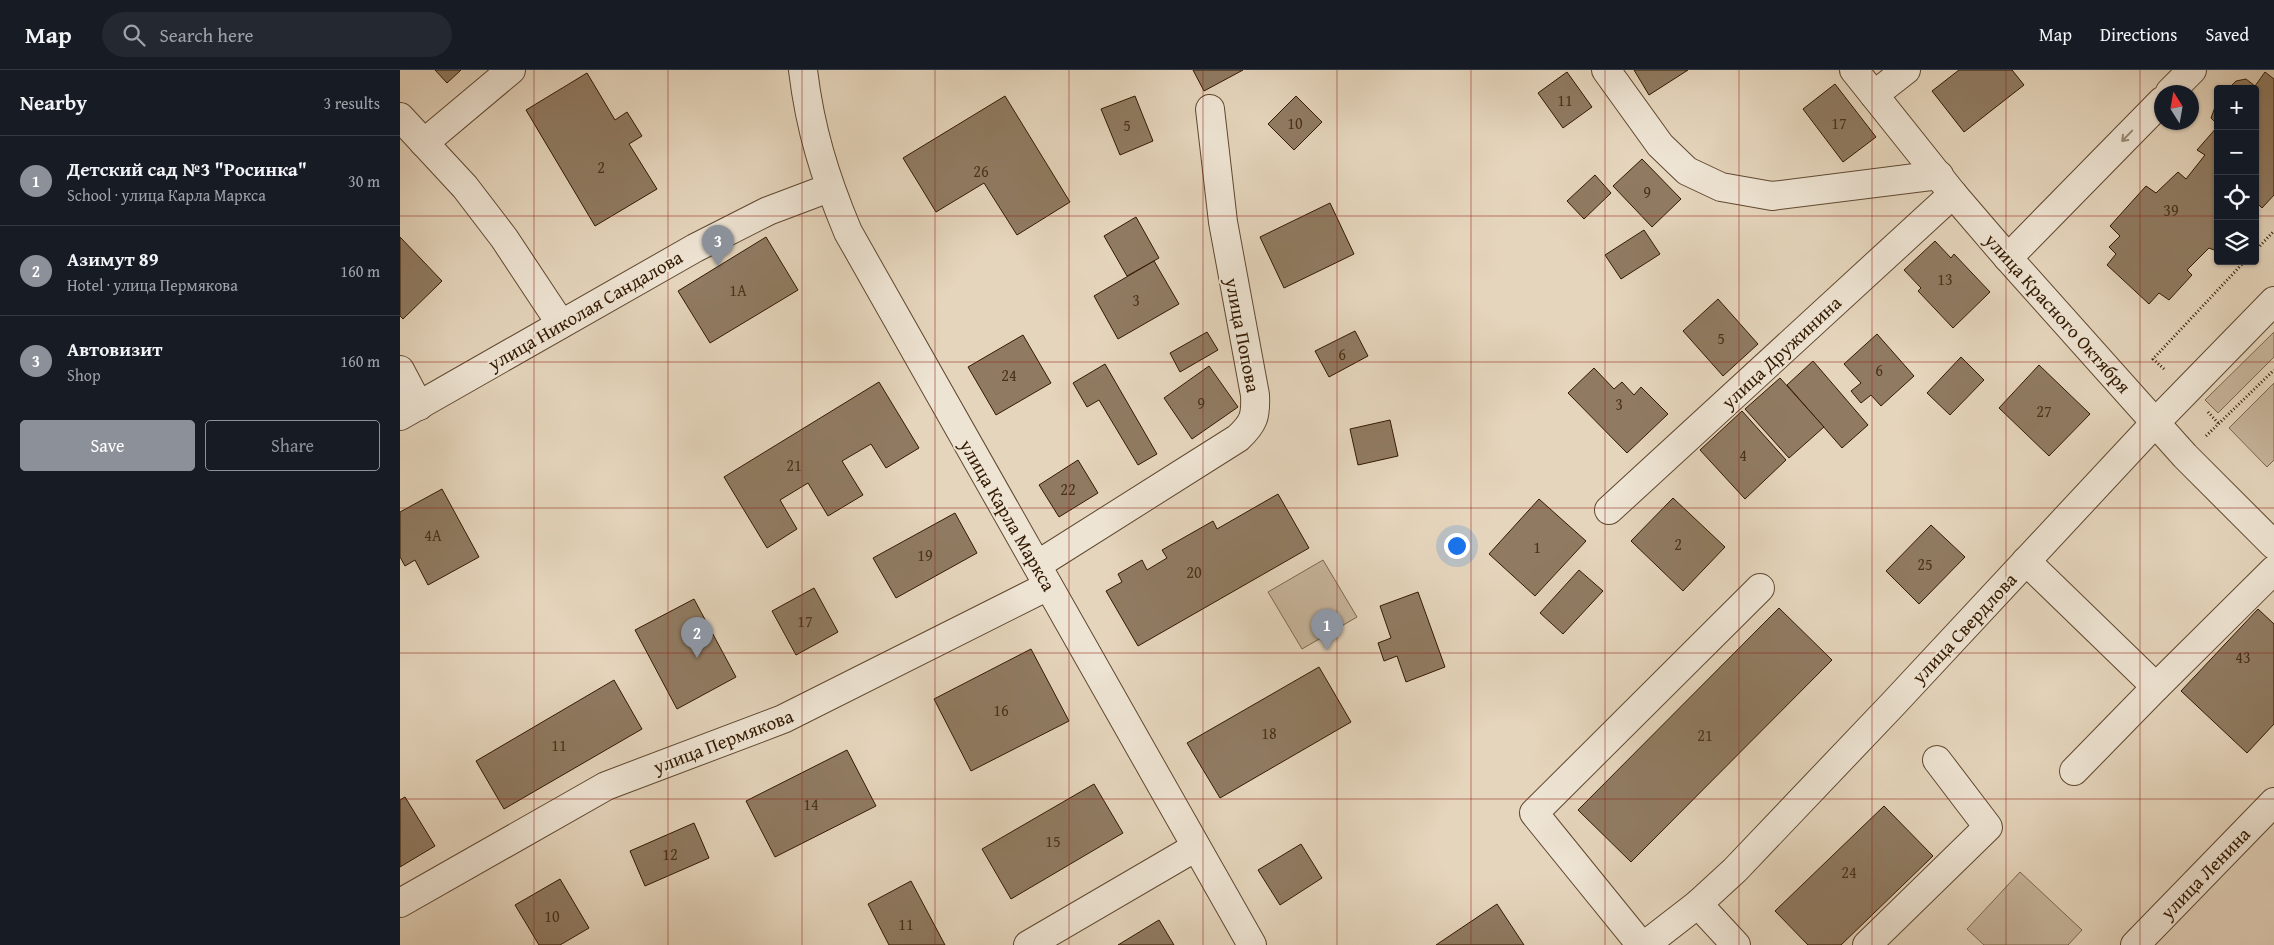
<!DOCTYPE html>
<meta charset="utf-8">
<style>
:root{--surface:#171b24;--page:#242831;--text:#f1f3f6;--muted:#9ea1a6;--line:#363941;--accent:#8c9099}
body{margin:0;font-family:"Gentium Book Plus",serif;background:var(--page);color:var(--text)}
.controls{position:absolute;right:15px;top:15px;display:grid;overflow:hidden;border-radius:5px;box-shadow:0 1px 4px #0004}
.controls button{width:45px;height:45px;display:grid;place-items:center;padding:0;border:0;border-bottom:1px solid var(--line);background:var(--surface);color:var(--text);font:25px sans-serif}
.compass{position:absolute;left:1754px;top:15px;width:45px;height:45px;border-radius:50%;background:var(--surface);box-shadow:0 1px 4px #0004;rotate:349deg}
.you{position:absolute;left:1056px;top:475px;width:18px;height:18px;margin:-12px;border:4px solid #fff;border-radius:50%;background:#1a73e8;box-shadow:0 0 0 8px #1a73e833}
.badge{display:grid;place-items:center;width:32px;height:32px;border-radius:50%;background:var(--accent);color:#fff;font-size:16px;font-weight:700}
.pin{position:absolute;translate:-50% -41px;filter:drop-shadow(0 1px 2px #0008)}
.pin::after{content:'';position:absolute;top:26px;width:18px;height:15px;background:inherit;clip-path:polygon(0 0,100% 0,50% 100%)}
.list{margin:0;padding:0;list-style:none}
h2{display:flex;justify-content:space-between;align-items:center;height:65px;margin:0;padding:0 20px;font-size:21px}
h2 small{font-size:16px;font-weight:400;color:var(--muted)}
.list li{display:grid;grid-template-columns:32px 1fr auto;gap:15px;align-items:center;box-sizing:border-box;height:90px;padding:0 20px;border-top:1px solid var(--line)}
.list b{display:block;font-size:19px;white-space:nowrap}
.list p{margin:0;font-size:16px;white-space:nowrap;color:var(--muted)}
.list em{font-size:16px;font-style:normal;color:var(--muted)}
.actions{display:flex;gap:10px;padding:15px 20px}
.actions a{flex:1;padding:11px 0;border:1px solid var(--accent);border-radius:5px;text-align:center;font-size:18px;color:var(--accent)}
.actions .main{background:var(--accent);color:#fff}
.icon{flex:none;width:28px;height:28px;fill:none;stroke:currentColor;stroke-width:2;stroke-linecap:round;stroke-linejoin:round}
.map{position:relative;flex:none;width:1874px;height:875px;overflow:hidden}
header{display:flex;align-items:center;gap:30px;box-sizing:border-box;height:70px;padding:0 25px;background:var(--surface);border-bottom:1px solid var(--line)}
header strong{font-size:24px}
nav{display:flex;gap:28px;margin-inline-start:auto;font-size:18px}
.search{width:350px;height:45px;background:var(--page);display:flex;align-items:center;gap:12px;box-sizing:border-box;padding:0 18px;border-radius:28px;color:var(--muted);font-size:19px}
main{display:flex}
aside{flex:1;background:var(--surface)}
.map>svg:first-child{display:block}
.green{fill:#c7b59c;stroke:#7d674e}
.building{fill:#907b62;stroke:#331901}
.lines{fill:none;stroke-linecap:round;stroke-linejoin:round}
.minor-casing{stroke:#604830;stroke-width:30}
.path{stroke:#331901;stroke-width:3;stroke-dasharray:1 2.5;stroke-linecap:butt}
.minor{stroke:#eee4d3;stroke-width:28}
.oneway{stroke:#9a8974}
.grid{fill:none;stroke:#8f2418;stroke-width:1;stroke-opacity:0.55}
.labels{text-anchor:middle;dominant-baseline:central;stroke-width:4;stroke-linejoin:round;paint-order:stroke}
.number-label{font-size:16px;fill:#4a3219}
.street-label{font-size:19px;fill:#331901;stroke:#eee4d3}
</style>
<header>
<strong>Map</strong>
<div class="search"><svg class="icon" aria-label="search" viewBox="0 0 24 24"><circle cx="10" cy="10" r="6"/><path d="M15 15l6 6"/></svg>Search here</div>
<nav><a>Map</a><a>Directions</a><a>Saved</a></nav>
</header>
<main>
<aside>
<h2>Nearby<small>3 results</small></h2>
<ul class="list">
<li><span class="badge">1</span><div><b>Детский сад №3 &quot;Росинка&quot;</b><p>School · улица Карла Маркса</p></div><em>30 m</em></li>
<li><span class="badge">2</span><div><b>Азимут 89</b><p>Hotel · улица Пермякова</p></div><em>160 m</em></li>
<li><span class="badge">3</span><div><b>Автовизит</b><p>Shop</p></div><em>160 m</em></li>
</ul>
<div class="actions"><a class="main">Save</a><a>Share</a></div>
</aside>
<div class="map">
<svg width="1874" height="875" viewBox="0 0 1874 875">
<rect width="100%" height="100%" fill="#e5d5bc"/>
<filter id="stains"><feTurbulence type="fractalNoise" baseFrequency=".004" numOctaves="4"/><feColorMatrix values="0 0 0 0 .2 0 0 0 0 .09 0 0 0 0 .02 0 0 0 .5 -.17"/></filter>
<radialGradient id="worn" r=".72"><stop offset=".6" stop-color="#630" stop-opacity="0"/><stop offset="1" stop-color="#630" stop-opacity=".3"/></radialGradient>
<!-- green -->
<g class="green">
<polygon points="1874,262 1874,287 1818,343 1805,330"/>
<polygon points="1874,313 1874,390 1867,397 1829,358"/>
<polygon points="923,490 957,547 902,579 868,522"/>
<polygon points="1620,802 1682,860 1668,875 1584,875 1567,859"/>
</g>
<!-- building -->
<g class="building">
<polygon points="35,0 61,0 47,13"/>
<polygon points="793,0 843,0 804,21"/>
<polygon points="1234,0 1288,0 1249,25"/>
<polygon points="1559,0 1612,0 1624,15 1564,62 1532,21"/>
<polygon points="1167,2 1192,37 1163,58 1138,23"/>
<polygon points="1865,2 1874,9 1874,125 1862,138 1855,131 1855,19 1828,19 1836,11 1846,9 1855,16"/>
<polygon points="187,3 215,50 227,42 242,66 229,74 257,119 195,156 126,40"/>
<polygon points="1435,14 1476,67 1443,92 1403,39"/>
<polygon points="605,26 670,132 617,165 584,113 536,142 503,88"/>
<polygon points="735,26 753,71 720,85 701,39"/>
<polygon points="896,26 922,52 894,80 868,54"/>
<polygon points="1818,29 1818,55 1811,48"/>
<polygon points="1818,56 1818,176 1814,180 1809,178 1787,200 1792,205 1769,230 1759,223 1749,234 1707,195 1716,184 1709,177 1720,166 1710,156 1746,116 1756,123 1778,102 1786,109 1805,85 1797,80"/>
<polygon points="1242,89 1281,129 1252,157 1213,116"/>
<polygon points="1195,105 1211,123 1184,149 1167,131"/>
<polygon points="930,133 954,184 884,218 860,167"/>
<polygon points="736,147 759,188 727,206 704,166"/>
<polygon points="1244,160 1260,184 1221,209 1205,185"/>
<polygon points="0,167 42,211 3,249 0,246"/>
<polygon points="366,167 398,220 310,273 278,221"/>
<polygon points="1535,171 1551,188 1554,184 1590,222 1553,258 1518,221 1521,218 1504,200"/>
<polygon points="754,191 779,234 718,269 694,226"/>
<polygon points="1318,229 1358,274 1323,306 1283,261"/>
<polygon points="955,261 968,286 929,307 915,281"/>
<polygon points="807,262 818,280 780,302 770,283"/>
<polygon points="1477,264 1514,306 1481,336 1471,325 1461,333 1451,321 1461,313 1444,294"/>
<polygon points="623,265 651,313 596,345 568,297"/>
<polygon points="1561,287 1584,310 1550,345 1527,323"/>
<polygon points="1413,291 1468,355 1442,378 1387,315"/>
<polygon points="705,294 757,384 738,395 699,330 687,337 673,313"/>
<polygon points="1639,295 1690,344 1649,386 1599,338"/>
<polygon points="809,296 838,337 792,369 764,328"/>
<polygon points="1194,298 1214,319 1222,312 1234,325 1241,317 1268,344 1227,383 1168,323"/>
<polygon points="1380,308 1424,357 1389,388 1345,339"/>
<polygon points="479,312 519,378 486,398 471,374 442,391 463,425 428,446 408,413 380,430 397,459 367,478 324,407"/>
<polygon points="1342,341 1386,390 1345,429 1300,380"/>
<polygon points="990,350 998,386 958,395 950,359"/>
<polygon points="678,390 698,423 659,447 639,415"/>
<polygon points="42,419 79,487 28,515 15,490 5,496 0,487 0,442"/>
<polygon points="878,424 909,478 738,576 706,521 722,512 718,504 742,490 747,500 767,488 762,480 813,451 817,459"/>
<polygon points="1273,428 1325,477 1283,521 1231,471"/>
<polygon points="1139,429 1186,471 1135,526 1089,484"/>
<polygon points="555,443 577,483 496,528 473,488"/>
<polygon points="1531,455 1565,487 1519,534 1486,501"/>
<polygon points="1179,500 1203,521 1163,564 1140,543"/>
<polygon points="414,518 438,562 396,585 372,541"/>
<polygon points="1018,522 1045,597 1006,612 997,586 984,591 978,573 991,568 980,536"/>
<polygon points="294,529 336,607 277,639 235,560"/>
<polygon points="1379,538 1432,590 1231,792 1178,740"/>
<polygon points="1858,539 1874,554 1874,654 1847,683 1781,621"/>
<polygon points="631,579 669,651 571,701 534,629"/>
<polygon points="919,597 951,652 820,728 787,673"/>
<polygon points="214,610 242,659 104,739 76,691"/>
<polygon points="447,680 476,736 375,787 346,731"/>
<polygon points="694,714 723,763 611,829 582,779"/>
<polygon points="5,727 35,776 0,797 0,730"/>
<polygon points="1484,736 1533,786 1441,875 1408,875 1375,841"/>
<polygon points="294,753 309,788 245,816 230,781"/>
<polygon points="901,774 922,808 880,835 858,800"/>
<polygon points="160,809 189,858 160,875 139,875 115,835"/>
<polygon points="511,811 545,875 489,875 468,834"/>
<polygon points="1097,834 1124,875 1036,875"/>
<polygon points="759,850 774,875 718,875"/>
</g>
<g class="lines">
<defs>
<g id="minor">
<path d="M403,0C410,59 425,107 448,162L852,875"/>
<polyline points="1206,0 1260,75 1287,101 1321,117 1372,126 1539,105"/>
<polyline points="1454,0 1553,124 1608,188 1785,386 1874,475"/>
<polyline points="1770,22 1792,0"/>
<polyline points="1474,25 1506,0"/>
<polyline points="0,47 65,117 104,168 161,254"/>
<polyline points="24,73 111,0"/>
<polyline points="1608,188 1762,31"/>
<polyline points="0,300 19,336"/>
<polyline points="0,346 295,178 368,141 429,118"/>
<polyline points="1209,440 1553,124"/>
<polyline points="1626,491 1756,617 1874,500"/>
<path d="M637,495L838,368C854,353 856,346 855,325L823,152L810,39"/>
<polyline points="1674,701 1756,617"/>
<polyline points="0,833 206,716 383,649 648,516"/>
<polyline points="1298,834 1336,875"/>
<polyline points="628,875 796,777"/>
<polyline points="1241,875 1134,743 1360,518"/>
<polyline points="1245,875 1298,834 1335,800 1494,633 1755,353 1874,231"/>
<polyline points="1467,875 1588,757 1537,690"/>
<polyline points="1735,875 1874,732"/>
</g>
</defs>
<!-- minor casing -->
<use href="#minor" class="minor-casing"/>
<!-- path -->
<g class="path">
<polyline points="1855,181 1874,161"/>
<polyline points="1764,299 1753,289 1845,191"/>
<polyline points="1808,342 1819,354"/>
<polyline points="1806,366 1874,300"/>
</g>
<!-- minor -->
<use href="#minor" class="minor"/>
</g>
<!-- one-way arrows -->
<defs><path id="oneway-shaft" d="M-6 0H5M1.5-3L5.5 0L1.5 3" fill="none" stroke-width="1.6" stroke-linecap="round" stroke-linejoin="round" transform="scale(1.25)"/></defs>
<use class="oneway" href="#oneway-shaft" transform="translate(1727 66) rotate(134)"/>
<!-- grid -->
<path class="grid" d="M134,0V875M268,0V875M402,0V875M535,0V875M669,0V875M803,0V875M937,0V875M1071,0V875M1205,0V875M1339,0V875M1472,0V875M1606,0V875M1740,0V875M0,146H1818M1855,146H1874M0,292H1874M0,438H1874M0,583H1874M0,729H1874"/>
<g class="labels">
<!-- number labels -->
<g class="number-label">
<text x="1165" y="30">11</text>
<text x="895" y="53">10</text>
<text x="1439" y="53">17</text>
<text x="727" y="55">5</text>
<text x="201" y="97">2</text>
<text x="581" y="101">26</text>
<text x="1247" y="122">9</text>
<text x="1771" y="140">39</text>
<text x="1545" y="209">13</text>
<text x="338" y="220">1А</text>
<text x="736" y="230">3</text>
<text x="1321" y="268">5</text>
<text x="942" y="284">6</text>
<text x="1479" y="300">6</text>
<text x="609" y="305">24</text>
<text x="801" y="333">9</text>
<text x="1219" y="334">3</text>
<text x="1644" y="341">27</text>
<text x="1343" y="385">4</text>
<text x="394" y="395">21</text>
<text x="668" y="419">22</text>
<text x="33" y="465">4А</text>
<text x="1278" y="474">2</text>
<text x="1137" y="477">1</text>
<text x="525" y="485">19</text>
<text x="1525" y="494">25</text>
<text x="794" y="502">20</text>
<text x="405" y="551">17</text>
<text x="1843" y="587">43</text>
<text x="601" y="640">16</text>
<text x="869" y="663">18</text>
<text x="1305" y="665">21</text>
<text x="159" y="675">11</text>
<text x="411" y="734">14</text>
<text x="653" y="771">15</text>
<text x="270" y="784">12</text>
<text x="1449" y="802">24</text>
<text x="152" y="846">10</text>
<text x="506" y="854">11</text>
</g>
<!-- street labels -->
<g class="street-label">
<text transform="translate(185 240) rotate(-30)">улица Николая Сандалова</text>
<text transform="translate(1658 243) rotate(48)">улица Красного Октября</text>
<text transform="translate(843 265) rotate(79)">улица Попова</text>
<text transform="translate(1381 282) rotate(-43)">улица Дружинина</text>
<text transform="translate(608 445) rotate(60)">улица Карла Маркса</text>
<text transform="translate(1564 558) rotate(-47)">улица Свердлова</text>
<text transform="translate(323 671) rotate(-21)">улица Пермякова</text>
<text transform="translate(1805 803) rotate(-46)">улица Ленина</text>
</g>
</g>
<rect width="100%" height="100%" filter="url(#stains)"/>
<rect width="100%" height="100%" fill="url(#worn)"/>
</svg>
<div class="controls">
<button>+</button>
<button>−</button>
<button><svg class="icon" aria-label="locate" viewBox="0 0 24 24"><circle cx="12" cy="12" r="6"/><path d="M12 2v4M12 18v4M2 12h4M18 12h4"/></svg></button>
<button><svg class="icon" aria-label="layers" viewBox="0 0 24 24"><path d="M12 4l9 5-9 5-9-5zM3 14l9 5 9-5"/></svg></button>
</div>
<svg class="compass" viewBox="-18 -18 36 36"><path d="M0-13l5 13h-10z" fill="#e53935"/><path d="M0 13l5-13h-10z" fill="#9ea1a6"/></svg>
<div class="you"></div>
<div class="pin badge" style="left:927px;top:580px">1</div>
<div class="pin badge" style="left:297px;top:588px">2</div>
<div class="pin badge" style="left:318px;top:196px">3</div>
</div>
</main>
